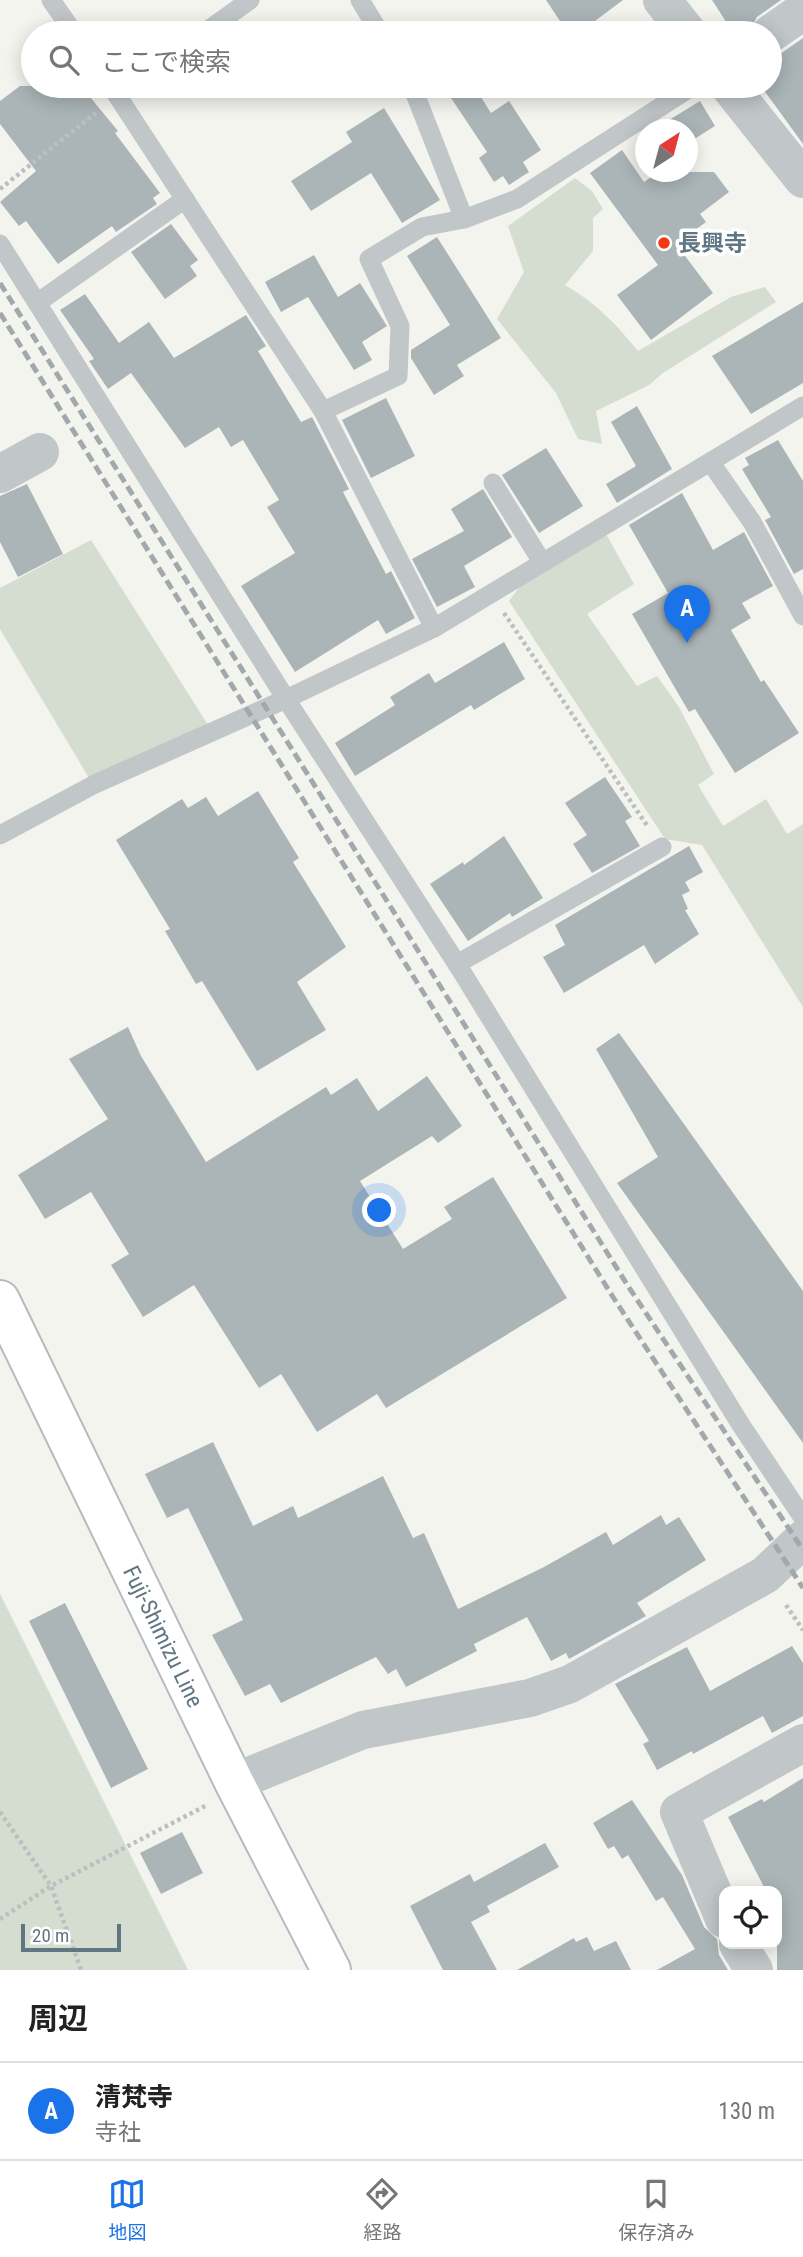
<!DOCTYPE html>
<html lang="ja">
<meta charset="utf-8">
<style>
:root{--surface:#fff;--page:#f2f2f2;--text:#222;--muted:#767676;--line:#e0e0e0;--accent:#1a73e8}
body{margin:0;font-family:"Roboto Condensed","Noto Sans JP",sans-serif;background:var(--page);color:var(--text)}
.controls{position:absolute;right:21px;bottom:21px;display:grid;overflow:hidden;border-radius:14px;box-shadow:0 4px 18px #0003}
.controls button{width:63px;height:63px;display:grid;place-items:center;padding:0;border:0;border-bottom:2px solid var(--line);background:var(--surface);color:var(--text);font:35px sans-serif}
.compass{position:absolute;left:635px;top:119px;width:63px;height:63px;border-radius:50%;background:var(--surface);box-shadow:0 4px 18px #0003;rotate:36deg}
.scale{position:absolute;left:21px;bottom:18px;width:100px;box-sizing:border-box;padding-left:7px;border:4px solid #607683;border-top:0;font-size:19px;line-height:24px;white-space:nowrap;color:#607683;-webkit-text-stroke:5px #fff;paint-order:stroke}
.you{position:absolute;left:380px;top:1211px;width:24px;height:24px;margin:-18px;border:5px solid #fff;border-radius:50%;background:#1a73e8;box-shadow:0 0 0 10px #1a73e833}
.badge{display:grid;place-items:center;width:46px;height:46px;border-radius:50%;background:var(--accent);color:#fff;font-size:23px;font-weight:700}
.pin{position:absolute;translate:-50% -58px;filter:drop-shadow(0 2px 4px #0008)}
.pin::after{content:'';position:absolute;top:37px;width:24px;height:21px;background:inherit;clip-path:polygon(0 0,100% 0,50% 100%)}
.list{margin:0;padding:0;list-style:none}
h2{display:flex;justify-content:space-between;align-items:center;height:91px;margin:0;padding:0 28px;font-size:30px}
h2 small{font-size:23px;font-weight:400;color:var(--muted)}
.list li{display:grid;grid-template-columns:46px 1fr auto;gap:21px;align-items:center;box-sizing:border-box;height:98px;padding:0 28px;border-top:2px solid var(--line)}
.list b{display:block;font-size:26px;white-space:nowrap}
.list p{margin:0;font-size:23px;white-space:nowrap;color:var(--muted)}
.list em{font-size:23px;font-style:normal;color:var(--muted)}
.icon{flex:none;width:38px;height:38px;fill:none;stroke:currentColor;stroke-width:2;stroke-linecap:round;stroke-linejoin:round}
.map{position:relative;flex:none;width:803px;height:1970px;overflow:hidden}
.search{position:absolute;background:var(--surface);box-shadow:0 4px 18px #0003;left:21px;right:21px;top:21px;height:77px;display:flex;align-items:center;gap:18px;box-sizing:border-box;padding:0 24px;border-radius:38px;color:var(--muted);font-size:26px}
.sheet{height:189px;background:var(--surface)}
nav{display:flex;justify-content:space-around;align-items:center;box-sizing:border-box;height:98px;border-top:2px solid var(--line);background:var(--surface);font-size:19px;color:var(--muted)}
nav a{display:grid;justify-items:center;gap:4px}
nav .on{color:var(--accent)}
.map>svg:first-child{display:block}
.green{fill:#d5dcd0}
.building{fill:#abb5b8}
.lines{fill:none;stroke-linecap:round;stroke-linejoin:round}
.secondary-casing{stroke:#b5bbbf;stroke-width:42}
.path{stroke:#bcbfc1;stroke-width:4.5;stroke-dasharray:3.5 3.5;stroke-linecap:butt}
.service{stroke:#c1c6c8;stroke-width:19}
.minor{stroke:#c1c6c8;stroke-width:38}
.secondary{stroke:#fff;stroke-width:38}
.rail{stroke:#a1a9ad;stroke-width:5;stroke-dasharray:10 5;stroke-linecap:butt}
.poi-dot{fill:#f23712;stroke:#fff;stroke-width:2.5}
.labels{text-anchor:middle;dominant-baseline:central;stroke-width:7;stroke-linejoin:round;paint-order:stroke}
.poi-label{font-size:23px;font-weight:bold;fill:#607683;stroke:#fff;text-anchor:start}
.street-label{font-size:23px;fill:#607683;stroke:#fff}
</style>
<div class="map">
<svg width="803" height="1970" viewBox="0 0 803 1970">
<rect width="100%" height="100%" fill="#f4f4ef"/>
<!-- green -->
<g class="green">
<path d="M575,178L592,191L603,209L593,218V251L565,285C596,303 616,324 638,351L731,297L765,287L776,302L663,373L649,385L596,411L602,444L578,439L556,393L497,319L524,272L508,226Z"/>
<polygon points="606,534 634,584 587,614 637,686 657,676 679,707 714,774 698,785 723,826 766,799 787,834 803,824 803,1007 702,845 665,839 509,601 521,585"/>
<polygon points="91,540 208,725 89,778 0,629 0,588"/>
<polygon points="0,1594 188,1970 0,1970"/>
</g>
<!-- building -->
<g class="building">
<polygon points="546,0 623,0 595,21 604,33 568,33"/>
<polygon points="712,0 781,0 757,17 749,32 742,24 732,31"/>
<polygon points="803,38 803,144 761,86 770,86 770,56 783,52"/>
<polygon points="20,86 81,86 118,131 115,133 160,193 153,198 157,204 116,232 112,226 58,264 26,221 19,226 0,202 36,171 0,124 0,101"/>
<polygon points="443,86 474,86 491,113 509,101 541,150 523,162 529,172 509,185 503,176 494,182 479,158 487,152"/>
<polygon points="700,101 715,126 688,143 688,130 675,130 669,120"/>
<polygon points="384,108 440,200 402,223 371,173 311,211 291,181 352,142 346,132"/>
<polygon points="622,150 644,182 659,172 714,172 729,192 700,214 706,222 676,244 713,293 651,340 617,295 658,265 590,173"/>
<polygon points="171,224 198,260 190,266 197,276 165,299 131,252"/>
<polygon points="437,237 501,338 457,365 464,376 434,395 411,358 411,350 450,325 407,256"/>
<polygon points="314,255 338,297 360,283 387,326 362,342 372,360 354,370 308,297 281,312 265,282"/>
<polygon points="85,294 119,343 149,322 174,358 246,315 266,346 258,351 301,422 312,417 349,489 343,492 386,574 391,571 415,618 386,634 378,620 295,672 241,586 295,553 267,507 279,500 243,440 231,447 219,427 185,448 131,373 108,389 89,361 94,359 60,310"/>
<polygon points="803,302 803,383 751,414 712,356"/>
<polygon points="386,398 415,456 371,478 342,420"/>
<polygon points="637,406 672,469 617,503 606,484 636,466 611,422"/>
<polygon points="778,440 803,481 803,569 794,574 765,520 771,517 742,469 749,465 745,458"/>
<polygon points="546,448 583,506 539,533 502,475"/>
<polygon points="27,484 63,554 18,577 0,542 0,496"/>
<polygon points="483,489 512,537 464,566 475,587 437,607 412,559 464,531 451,509"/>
<polygon points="682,493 713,550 744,532 773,586 742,603 751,618 731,630 761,682 764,680 799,733 735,773 695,709 689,712 632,614 668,593 629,525"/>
<polygon points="504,642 525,679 474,710 471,705 355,776 335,743 395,705 390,697 429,673 435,683"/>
<polygon points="605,777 632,817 625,821 640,846 592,873 573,844 587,835 565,803"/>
<polygon points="258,791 299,858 293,862 346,947 297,982 326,1030 257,1071 202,981 196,984 165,931 170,929 116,840 182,799 188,808 206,797 218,816"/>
<polygon points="504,836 543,898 512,917 510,913 468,941 430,884 463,862 464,865"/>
<polygon points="689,846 703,872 685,882 690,891 682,895 688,909 685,910 699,934 655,964 644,945 564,993 543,957 565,945 555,925"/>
<polygon points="128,1027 141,1056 206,1162 326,1087 331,1095 357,1078 378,1111 427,1076 462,1126 438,1143 432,1136 360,1181 403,1249 452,1219 444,1207 493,1177 567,1298 386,1408 377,1394 317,1432 281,1374 259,1388 194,1285 143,1317 111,1265 129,1254 91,1192 45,1219 18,1175 108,1119 69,1059"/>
<polygon points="619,1033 803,1291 803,1443 617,1183 658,1157 596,1049"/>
<polygon points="213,1442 253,1526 293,1506 298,1518 383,1476 413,1538 424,1533 458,1609 544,1567 606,1532 613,1545 661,1515 666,1525 679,1517 706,1560 637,1603 646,1616 569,1659 566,1653 551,1661 527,1617 474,1644 477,1651 406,1687 396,1669 388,1674 376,1657 281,1703 270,1684 245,1696 212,1635 243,1620 188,1508 167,1518 145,1474"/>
<polygon points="65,1603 148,1769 111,1788 29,1621"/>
<polygon points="792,1646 803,1663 803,1716 772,1733 763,1716 693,1754 692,1751 657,1770 643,1744 649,1741 615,1684 687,1647 710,1691"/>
<polygon points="803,1778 803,1970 777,1970 777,1891 766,1891 728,1817 762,1799 764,1802"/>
<polygon points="632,1800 682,1875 704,1927 717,1939 719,1955 728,1970 657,1970 695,1949 663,1897 656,1901 628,1855 622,1859 614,1846 608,1849 593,1823"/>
<polygon points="182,1832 203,1873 161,1894 140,1853"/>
<polygon points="545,1843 559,1867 487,1906 490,1912 471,1922 497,1970 443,1970 410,1906 470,1874 474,1882"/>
<polygon points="587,1937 594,1951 616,1941 631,1970 517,1970 574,1938 576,1942"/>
</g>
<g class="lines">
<defs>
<g id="secondary">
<path id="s1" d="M0,1300L234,1782L331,1970"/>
</g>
</defs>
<!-- secondary casing -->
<use href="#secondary" class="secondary-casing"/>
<!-- path -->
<g class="path">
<polyline points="0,189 98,111"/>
<polyline points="504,613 648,827"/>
<polyline points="786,1605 803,1630"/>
<polyline points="0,1812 51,1886 81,1970"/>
<polyline points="0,1919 51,1886 207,1805"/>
</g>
<!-- service -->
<g class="service">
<polyline points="51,0 74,33"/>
<polyline points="360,0 380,33"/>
<polyline points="204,33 250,0"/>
<polyline points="111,86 323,411 434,628"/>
<polyline points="412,86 464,219"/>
<polyline points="0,244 286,699 457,964 662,847"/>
<polyline points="37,303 185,199"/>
<polyline points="323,411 398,376 400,326 369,259 422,227 464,219 517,199 693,86"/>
<polyline points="711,463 752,522 803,616"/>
<polyline points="493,483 542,562"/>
<polyline points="0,835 95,784 286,699 434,628 803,406"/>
<polyline points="457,964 741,1425 803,1518"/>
</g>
<!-- minor -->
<g class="minor">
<polyline points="662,0 688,33"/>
<polyline points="770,34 803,11"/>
<polyline points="729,86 803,179"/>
<polyline points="0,474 40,452"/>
<polyline points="234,1782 363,1730 530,1698 570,1684 765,1575 803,1539"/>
<polyline points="724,1919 679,1812 803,1743"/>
<polyline points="738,1944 754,1970"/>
</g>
<!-- secondary -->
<use href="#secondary" class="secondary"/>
<!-- rail -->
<g class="rail">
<polyline points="0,283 628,1286 803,1550"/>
<polyline points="0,313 613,1297 803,1588"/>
</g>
</g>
<!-- markers -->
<circle class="poi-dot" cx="664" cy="243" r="7"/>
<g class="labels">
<!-- poi labels -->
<g class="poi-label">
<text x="678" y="243">長興寺</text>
</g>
<!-- street labels -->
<g class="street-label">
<text stroke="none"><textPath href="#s1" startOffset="374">Fuji-Shimizu Line</textPath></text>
</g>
</g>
</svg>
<div class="controls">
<button><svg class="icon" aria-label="locate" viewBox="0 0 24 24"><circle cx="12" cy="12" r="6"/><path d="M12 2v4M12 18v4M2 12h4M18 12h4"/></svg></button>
</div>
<svg class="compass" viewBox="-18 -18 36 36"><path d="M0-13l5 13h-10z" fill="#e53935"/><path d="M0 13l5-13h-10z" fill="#767676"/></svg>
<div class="scale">20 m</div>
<div class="you"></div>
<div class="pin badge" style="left:687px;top:643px">A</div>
<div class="search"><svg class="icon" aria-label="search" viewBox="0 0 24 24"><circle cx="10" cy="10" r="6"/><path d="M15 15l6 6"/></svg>ここで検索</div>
</div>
<section class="sheet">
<h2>周辺<small></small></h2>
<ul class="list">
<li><span class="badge">A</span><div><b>清梵寺</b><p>寺社</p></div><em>130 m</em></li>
</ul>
</section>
<nav>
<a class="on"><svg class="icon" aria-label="map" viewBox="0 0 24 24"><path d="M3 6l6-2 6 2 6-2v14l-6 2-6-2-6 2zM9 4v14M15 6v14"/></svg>地図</a>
<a><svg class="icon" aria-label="directions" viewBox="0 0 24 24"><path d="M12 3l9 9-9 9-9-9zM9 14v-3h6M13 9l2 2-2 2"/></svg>経路</a>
<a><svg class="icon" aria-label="saved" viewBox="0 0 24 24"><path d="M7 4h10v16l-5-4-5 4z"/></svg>保存済み</a>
</nav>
